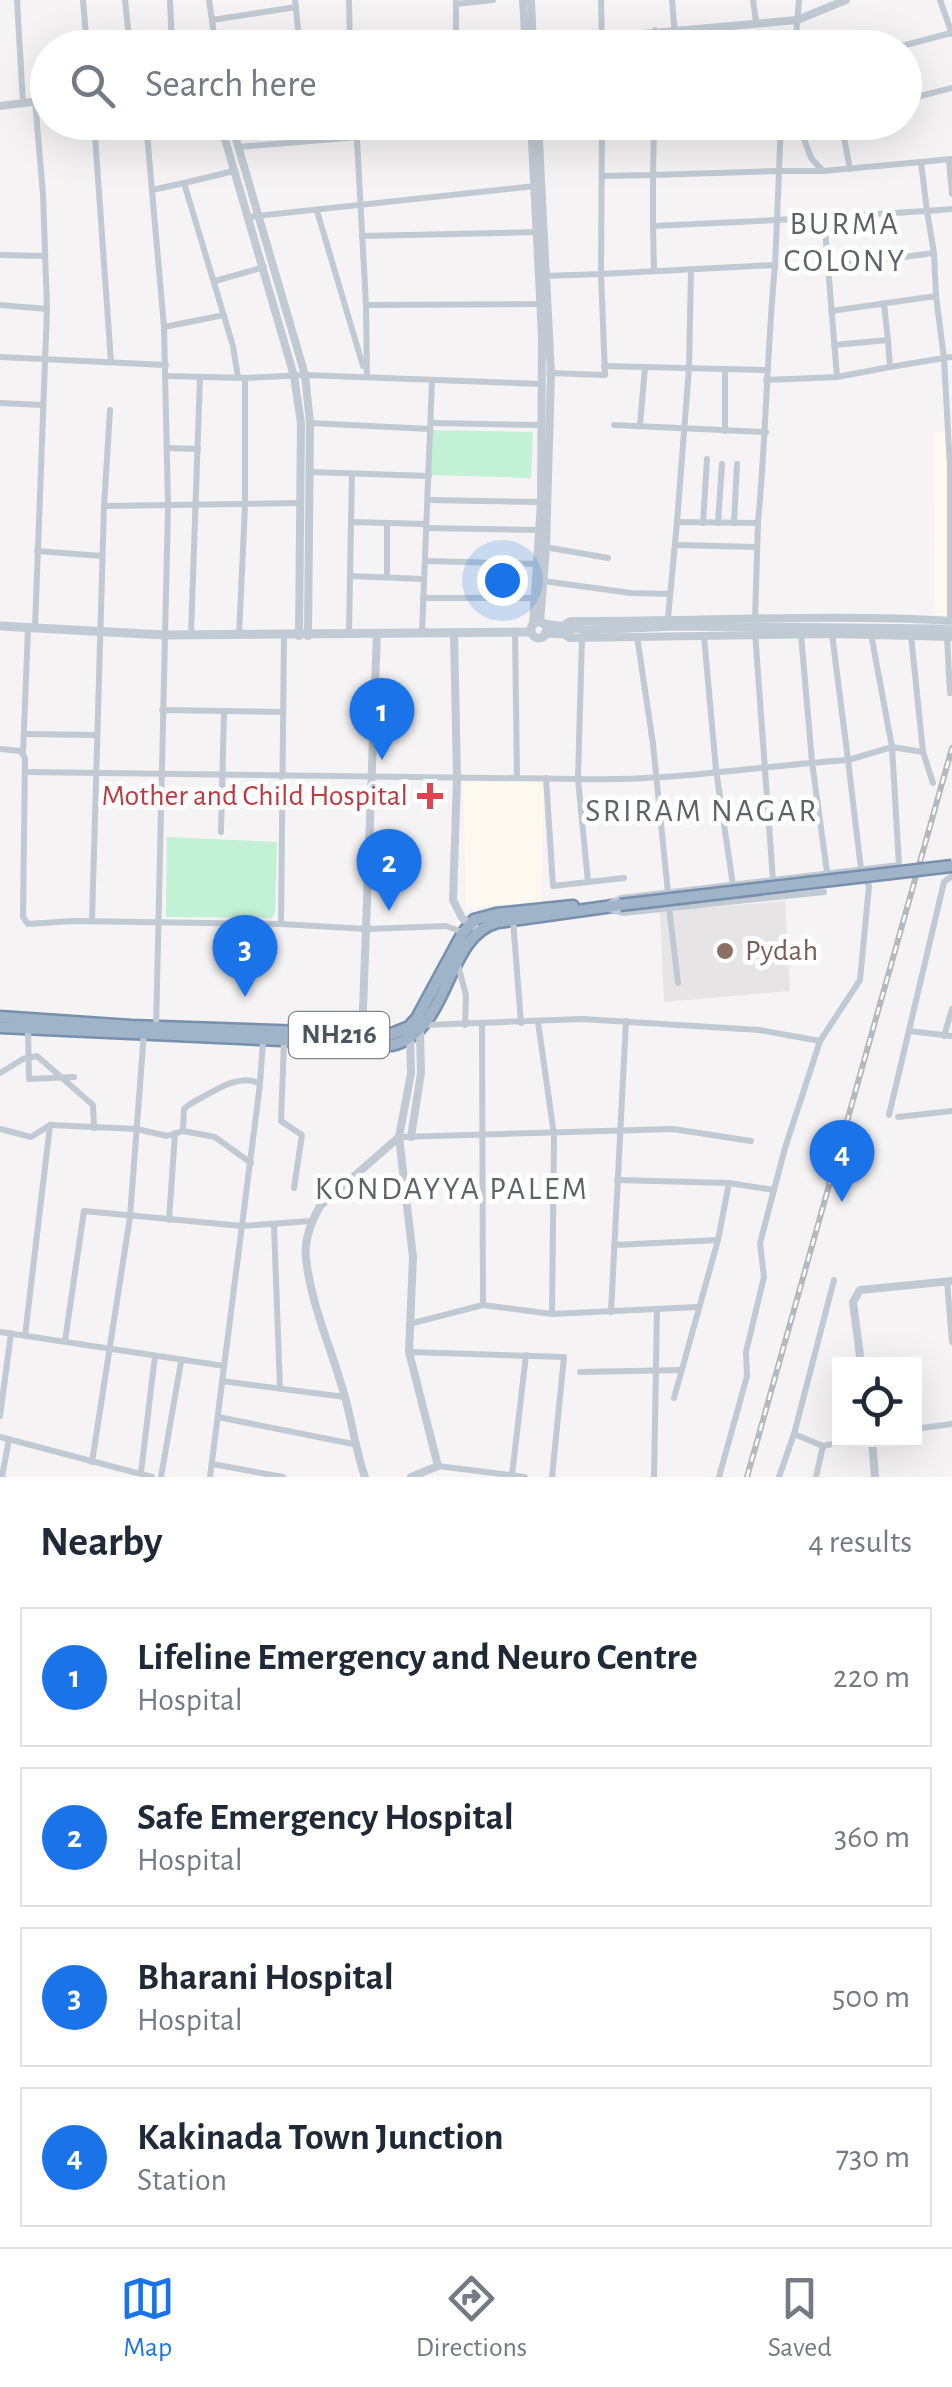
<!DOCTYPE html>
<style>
:root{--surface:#fff;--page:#f6f6f7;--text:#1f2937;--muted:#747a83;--line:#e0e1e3;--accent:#1a73e8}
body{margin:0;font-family:"Alegreya Sans",sans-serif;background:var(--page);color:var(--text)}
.controls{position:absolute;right:30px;bottom:30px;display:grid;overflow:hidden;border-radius:0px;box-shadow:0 10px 40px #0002}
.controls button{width:90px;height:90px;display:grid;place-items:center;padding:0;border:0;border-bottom:2px solid var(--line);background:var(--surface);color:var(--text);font:50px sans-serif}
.you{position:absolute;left:502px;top:580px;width:35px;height:35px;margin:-25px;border:8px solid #fff;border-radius:50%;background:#1a73e8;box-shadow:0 0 0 15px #1a73e833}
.badge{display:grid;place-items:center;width:65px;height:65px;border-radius:50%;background:var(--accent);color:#fff;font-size:32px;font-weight:700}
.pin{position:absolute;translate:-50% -82px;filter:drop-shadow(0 2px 5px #0008)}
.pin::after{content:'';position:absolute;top:52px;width:35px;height:30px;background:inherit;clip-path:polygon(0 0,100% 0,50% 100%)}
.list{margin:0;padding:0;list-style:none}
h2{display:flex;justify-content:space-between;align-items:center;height:130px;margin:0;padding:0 40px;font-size:42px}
h2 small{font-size:32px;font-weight:400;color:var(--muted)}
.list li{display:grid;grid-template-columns:65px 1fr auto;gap:30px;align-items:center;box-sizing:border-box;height:140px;margin:0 20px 20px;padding:0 20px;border:2px solid var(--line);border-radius:0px}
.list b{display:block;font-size:38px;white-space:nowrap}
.list p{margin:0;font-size:32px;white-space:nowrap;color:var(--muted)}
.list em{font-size:32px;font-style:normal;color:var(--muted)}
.icon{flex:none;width:55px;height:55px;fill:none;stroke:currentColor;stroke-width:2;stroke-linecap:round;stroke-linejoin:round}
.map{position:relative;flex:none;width:952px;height:1477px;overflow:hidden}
.search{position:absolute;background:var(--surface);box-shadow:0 10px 40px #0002;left:30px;right:30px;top:30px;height:110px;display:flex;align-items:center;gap:25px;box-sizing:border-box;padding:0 35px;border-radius:55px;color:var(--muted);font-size:38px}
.sheet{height:770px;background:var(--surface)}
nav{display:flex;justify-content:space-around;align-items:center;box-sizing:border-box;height:140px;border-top:2px solid var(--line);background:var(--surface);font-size:28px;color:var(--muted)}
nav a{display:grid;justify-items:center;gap:5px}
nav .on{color:var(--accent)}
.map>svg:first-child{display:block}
.commercial{fill:#fdf9ef}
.education{fill:#e6e4e5}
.green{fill:#c3f1d5}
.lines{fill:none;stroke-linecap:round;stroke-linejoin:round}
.trunk-casing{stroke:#7690ad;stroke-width:15}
.minor{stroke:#c1cad2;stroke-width:6}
.tertiary{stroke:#c1cad2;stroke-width:8}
.secondary{stroke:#c1cbd6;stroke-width:9}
.trunk{stroke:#9fb4c9;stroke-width:10}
.rail-casing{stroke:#b5b8bd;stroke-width:6}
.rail{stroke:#fff;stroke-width:2.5;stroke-dasharray:8;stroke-linecap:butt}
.trunk-bridge-casing{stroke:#7690ad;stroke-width:15;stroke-linecap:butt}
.secondary-bridge{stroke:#c1cbd6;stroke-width:9}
.trunk-bridge{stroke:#9fb4c9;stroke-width:10}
.health-dot{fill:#e0444e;stroke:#fff;stroke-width:4}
.education-dot{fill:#8d6e63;stroke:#fff;stroke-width:4}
.labels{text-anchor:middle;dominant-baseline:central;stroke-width:10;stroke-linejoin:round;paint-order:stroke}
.shield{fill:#fff;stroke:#808990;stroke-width:2.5}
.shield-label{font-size:28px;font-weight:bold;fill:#4a5661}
.health-label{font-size:30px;fill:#be3a42;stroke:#fff;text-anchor:end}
.education-label{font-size:30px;fill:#785e54;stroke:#fff;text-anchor:start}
.neighbourhood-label{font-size:32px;letter-spacing:2.5px;fill:#5f6368;stroke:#fff}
</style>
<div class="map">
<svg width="952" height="1477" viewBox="0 0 952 1477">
<rect width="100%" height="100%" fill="#f5f3f3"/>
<!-- commercial -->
<g class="commercial">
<polygon points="933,432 952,432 952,615 935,615"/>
<polygon points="544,780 541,902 466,907 463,782"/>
</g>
<!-- education -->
<polygon class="education" points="785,901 790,991 664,1002 660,911"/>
<!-- green -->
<g class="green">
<polygon points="432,430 533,432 531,478 431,475"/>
<polygon points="167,837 277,842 275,912 272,918 166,917"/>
</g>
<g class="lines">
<defs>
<g id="trunk">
<polyline points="0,1017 131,1026 389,1035 409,1027 417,1018 463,933 474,920 496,914 573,906"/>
<path d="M0,1027L392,1045C451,1030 444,936 498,922L620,905"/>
</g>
</defs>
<!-- trunk casing -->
<use href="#trunk" class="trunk-casing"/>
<!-- minor -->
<g class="minor">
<polyline points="17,0 23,103"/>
<polyline points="83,0 87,48"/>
<polyline points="125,0 130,48"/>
<polyline points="170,0 172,48"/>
<polyline points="209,0 216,48"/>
<polyline points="295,0 300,48"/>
<polyline points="349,0 350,48"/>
<polyline points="456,0 456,48"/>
<polyline points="601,0 602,48"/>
<polyline points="672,0 676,48"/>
<polyline points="753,0 756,22"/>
<polyline points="940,0 952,34"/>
<polyline points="456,4 493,0"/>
<polyline points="212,20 296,7"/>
<polyline points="655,48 655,30"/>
<polyline points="795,48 799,0"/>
<polyline points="894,48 951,33"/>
<polyline points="904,100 952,88"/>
<polyline points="94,122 111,362"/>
<polyline points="146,122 164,327"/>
<polyline points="356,122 366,305"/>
<polyline points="781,122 779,171 823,171 811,158 798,122"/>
<polyline points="841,122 850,169"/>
<polyline points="238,147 358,137 454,122"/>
<polyline points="949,160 952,194"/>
<polyline points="921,162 951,159"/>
<polyline points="234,171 184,183 233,346 238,378"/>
<polyline points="602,176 653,175 654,126 761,122"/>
<polyline points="152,190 184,183"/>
<polyline points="317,211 363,366"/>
<polyline points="248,217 535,186"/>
<polyline points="653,226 653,175 779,171 777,220 927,211 921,162 823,171"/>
<polyline points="362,236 538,232"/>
<polyline points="0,255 45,256"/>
<polyline points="827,267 934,253"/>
<polyline points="654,270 653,226 777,220 775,265"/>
<polyline points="544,276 601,274 602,122"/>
<polyline points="215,281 264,267"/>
<polyline points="0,305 47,309"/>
<polyline points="831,311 936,296 934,253 927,211 952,209"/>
<polyline points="834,345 888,340 884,304"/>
<polyline points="0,357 166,365"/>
<polyline points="604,366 766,370"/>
<polyline points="890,367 944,358 936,296"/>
<path d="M549,373L605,375L601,274L775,265C767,351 766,437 758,523"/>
<polyline points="167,376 245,378 305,375 542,384"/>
<polyline points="367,377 366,305 541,304"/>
<polyline points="837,377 890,367 888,340"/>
<polyline points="766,380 837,377 824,217"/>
<polyline points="0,403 43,405"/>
<polyline points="110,410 104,506 301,503"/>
<polyline points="310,423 430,429"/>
<polyline points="431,423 542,425"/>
<polyline points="614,425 766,432"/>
<polyline points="640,425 645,367"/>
<polyline points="725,431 725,369"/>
<polyline points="167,448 198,449"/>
<polyline points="310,472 429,476"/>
<polyline points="428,500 541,502"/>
<polyline points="351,522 352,474"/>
<polyline points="677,522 689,368 691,269"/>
<polyline points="703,523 707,459"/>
<polyline points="718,523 722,464"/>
<polyline points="734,523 737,464"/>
<polyline points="426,528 539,530"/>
<polyline points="676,545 757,547"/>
<polyline points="545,547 608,558"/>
<polyline points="37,551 102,556"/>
<polyline points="425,561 537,564"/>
<polyline points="350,576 423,579"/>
<polyline points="387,577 387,524"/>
<polyline points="543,581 631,593 670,594"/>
<polyline points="423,598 535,598"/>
<polyline points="668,618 677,522 758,523 755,619"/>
<polyline points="950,621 950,468 944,358 952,357"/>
<polyline points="35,628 47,309 43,194 35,101"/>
<polyline points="515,632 517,776"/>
<polyline points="755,632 773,880"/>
<polyline points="349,633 351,522 426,524"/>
<polyline points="422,633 432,381"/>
<polyline points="191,634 200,377"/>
<polyline points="801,634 812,762 827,872"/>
<polyline points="832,634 848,760 892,747 923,752"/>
<polyline points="911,635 923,752 933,783"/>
<polyline points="239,636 245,506 245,378"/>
<polyline points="637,636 653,744 668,893"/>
<polyline points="704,636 716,770 733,885"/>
<polyline points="947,637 950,693"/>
<polyline points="162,710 283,712"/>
<polyline points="26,734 96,735"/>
<polyline points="0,749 21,751 25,758 23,917 28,924 73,921 281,924 367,929 446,926 462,932"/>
<polyline points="23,754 28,628"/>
<polyline points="26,772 578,779 582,637"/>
<polyline points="546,778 553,886 624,878"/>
<polyline points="221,832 224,711"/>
<path d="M588,882L578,779C668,782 758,766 848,760L861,869L869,886L860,980L820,1041L785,1148L760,1243L764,1277L746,1352L747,1376L719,1477"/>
<polyline points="609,904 621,898 899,865 892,747 871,634"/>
<polyline points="669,907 678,983"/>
<polyline points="609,909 623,913 824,892"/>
<polyline points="513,920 521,1023"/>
<polyline points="92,921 104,506"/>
<polyline points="281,924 284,636"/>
<polyline points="458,965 466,995 465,1025"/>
<polyline points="538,1022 554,1135 552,1314"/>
<polyline points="482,1024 483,1305"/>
<polyline points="425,1025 582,1019 759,1030 820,1041"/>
<polyline points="28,1029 29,1079 74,1077"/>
<polyline points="156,1029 168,506 164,327 224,315"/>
<polyline points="909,1031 952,1036"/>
<polyline points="944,1036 952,1009"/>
<polyline points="284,1042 281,1121 302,1135 294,1188"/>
<polyline points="0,1073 23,1059 37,1056 93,1105 94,1128"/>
<polyline points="260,1084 263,1041"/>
<polyline points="889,1115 944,882 952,876"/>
<polyline points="898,1117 952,1111"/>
<polyline points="0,1129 31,1137 50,1125"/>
<path d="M183,1131L184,1109L190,1104C210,1094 239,1071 260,1084L210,1477"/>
<polyline points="399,1137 673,1129 751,1141"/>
<polyline points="617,1180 729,1183 774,1190"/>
<polyline points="169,1220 175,1133"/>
<polyline points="274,1226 280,1388"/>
<polyline points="614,1245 718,1240"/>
<polyline points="947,1281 952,1342"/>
<polyline points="611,1312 626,1021"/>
<polyline points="409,1324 483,1305 552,1314 697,1307"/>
<polyline points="0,1332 224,1366"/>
<polyline points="25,1336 50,1125 137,1129 167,1136 183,1131 215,1137 251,1163"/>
<polyline points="65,1341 84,1211 242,1226 311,1221"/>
<polyline points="409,1352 564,1357 552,1477"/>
<polyline points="580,1372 680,1370"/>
<polyline points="222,1381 345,1397"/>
<polyline points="674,1398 718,1240 729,1183"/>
<polyline points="0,1416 11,1333"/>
<polyline points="218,1417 353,1444"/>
<polyline points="914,1429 952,1424"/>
<polyline points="794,1434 823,1446 851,1440"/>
<polyline points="0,1437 152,1477"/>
<polyline points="92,1462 130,1217 144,1032"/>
<polyline points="212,1464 283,1477"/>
<polyline points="438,1466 525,1477"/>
<polyline points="141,1472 155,1356"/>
<polyline points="512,1475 526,1355"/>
<polyline points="2,1477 9,1439"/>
<polyline points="161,1477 181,1362"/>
<polyline points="654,1477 657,1310"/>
<polyline points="779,1477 794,1434 834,1280"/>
<polyline points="816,1477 823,1446"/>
</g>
<!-- tertiary -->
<g class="tertiary">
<polyline points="523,0 526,48"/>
<polyline points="531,0 533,48"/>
<polyline points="487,48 797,20 846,0"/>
<polyline points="0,106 48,100"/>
<polyline points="220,122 294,376 301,423 299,636"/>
<polyline points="231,122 305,375 310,423 308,636"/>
<polyline points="531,122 542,336 541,502 533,625"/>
<polyline points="538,122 551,373 546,548 540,622"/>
<path d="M564,625L570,621C698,622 825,613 952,621"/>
<polyline points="454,634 457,778 453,900 462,918 475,927"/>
<polyline points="564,634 569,638 832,634 952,637"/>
<polyline points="410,1032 411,1073 399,1137 413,1257 409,1352 438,1466 411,1477"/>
<polyline points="362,1036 377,633"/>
<polyline points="411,1137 421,1073 420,1031"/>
<polyline points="861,1364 853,1302 860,1290 952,1281"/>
<polyline points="872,1440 875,1477"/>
<path d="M365,1477C356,1452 353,1427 346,1401C334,1354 311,1307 306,1258C304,1240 311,1222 320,1206L399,1137"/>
</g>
<!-- secondary -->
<g class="secondary">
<circle cx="539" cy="630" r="8"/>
<polyline points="544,624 587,630"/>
<polyline points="0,626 164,635 531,632"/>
<polyline points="932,629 952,630"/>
<polyline points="545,633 564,634 571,630"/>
</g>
<!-- trunk -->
<use href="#trunk" class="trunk"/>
<defs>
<polyline id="rail" points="747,1477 952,748"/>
</defs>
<!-- rail casing -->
<use href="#rail" class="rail-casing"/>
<!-- rail -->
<use href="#rail" class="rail"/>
<defs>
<polyline id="trunk-bridge" points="620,905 952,866"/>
</defs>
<!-- trunk-bridge casing -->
<use href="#trunk-bridge" class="trunk-bridge-casing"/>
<!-- secondary-bridge -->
<polyline class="secondary-bridge" points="587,630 674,626 932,629"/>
<!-- trunk-bridge -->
<use href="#trunk-bridge" class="trunk-bridge"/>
</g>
<!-- markers -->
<path class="health-dot" d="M425 781h10v10h10v10h-10v10h-10v-10h-10v-10h10z"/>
<circle class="education-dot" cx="725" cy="951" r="10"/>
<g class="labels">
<!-- shield labels -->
<rect class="shield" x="289" y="1012" width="100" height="46" rx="8"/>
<g class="shield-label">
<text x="339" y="1035">NH216</text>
</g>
<!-- health labels -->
<g class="health-label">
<text x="408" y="796">Mother and Child Hospital</text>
</g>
<!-- education labels -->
<g class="education-label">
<text x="745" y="951">Pydah</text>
</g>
<!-- neighbourhood labels -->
<g class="neighbourhood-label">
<text x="845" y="224">BURMA<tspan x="845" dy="37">COLONY</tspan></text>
<text x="702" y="811">SRIRAM NAGAR</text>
<text x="452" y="1189">KONDAYYA PALEM</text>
</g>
</g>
</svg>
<div class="controls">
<button><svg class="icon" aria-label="locate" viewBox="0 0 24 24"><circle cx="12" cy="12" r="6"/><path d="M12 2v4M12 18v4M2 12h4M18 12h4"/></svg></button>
</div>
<div class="you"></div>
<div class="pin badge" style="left:382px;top:760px">1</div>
<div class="pin badge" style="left:389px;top:911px">2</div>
<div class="pin badge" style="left:245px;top:997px">3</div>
<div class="pin badge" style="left:842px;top:1202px">4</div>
<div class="search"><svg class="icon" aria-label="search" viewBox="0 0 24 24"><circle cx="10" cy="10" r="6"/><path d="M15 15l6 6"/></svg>Search here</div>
</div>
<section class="sheet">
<h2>Nearby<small>4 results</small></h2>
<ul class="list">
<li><span class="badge">1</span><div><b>Lifeline Emergency and Neuro Centre</b><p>Hospital</p></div><em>220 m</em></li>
<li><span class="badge">2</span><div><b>Safe Emergency Hospital</b><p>Hospital</p></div><em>360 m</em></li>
<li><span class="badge">3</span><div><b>Bharani Hospital</b><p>Hospital</p></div><em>500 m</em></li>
<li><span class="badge">4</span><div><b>Kakinada Town Junction</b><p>Station</p></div><em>730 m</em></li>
</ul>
</section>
<nav>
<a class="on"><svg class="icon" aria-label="map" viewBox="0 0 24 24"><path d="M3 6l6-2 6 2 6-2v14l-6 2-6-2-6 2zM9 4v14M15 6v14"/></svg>Map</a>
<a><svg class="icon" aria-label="directions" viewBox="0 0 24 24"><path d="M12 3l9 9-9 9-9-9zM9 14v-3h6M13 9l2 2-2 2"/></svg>Directions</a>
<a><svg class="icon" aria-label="saved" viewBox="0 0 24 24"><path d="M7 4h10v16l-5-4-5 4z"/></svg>Saved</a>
</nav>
